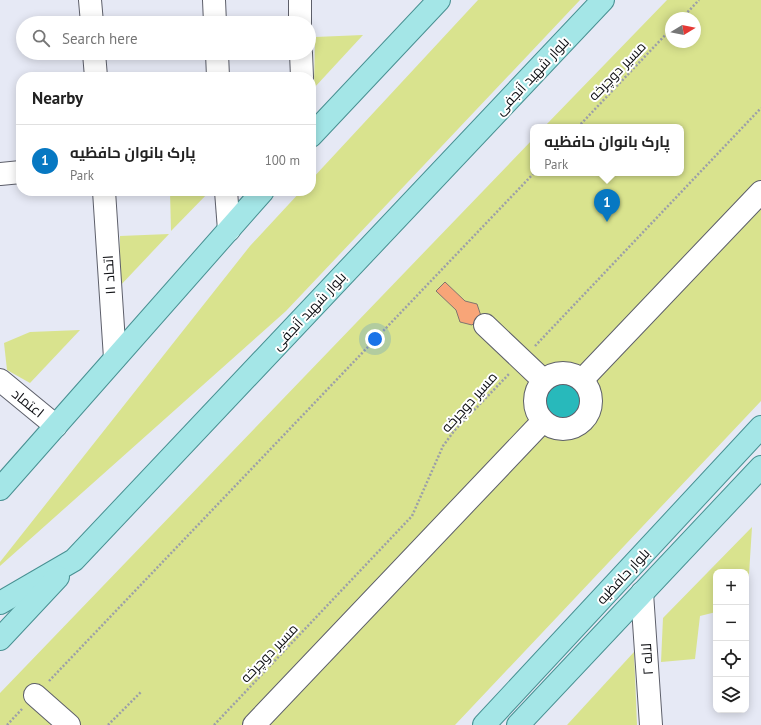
<!DOCTYPE html>
<meta charset="utf-8">
<style>
:root{--surface:#fff;--page:#f2f2f2;--text:#222;--muted:#767676;--line:#e0e0e0;--accent:#0778c2}
body{margin:0;font-family:"PT Sans",Cairo,sans-serif;background:var(--page);color:var(--text)}
.controls{position:absolute;right:12px;bottom:12px;display:grid;overflow:hidden;border-radius:8px;box-shadow:0 2px 10px #0003}
.controls button{width:36px;height:36px;display:grid;place-items:center;padding:0;border:0;border-bottom:1px solid var(--line);background:var(--surface);color:var(--text);font:20px sans-serif}
.compass{position:absolute;left:665px;top:12px;width:36px;height:36px;border-radius:50%;background:var(--surface);box-shadow:0 2px 10px #0003;rotate:80deg}
.you{position:absolute;left:375px;top:339px;width:14px;height:14px;margin:-10px;border:3px solid #fff;border-radius:50%;background:#1a73e8;box-shadow:0 0 0 6px #1a73e833}
.badge{display:grid;place-items:center;width:26px;height:26px;border-radius:50%;background:var(--accent);color:#fff;font-size:13px;font-weight:700}
.pin{position:absolute;translate:-50% -33px;filter:drop-shadow(0 1px 2px #0008)}
.pin::after{content:'';position:absolute;top:21px;width:14px;height:12px;background:inherit;clip-path:polygon(0 0,100% 0,50% 100%)}
.popup{position:absolute;left:530px;top:124px;width:154px;height:52px;box-sizing:border-box;display:grid;place-content:center;border-radius:8px;background:var(--surface);filter:drop-shadow(0 1px 3px #0005);font-size:13px;white-space:nowrap;color:var(--muted)}
.popup b{font-size:15px;color:var(--text)}
.popup::after{content:'';position:absolute;left:50%;top:100%;margin-left:-8px;border:8px solid transparent;border-top-color:var(--surface)}
.list{margin:0;padding:0;list-style:none}
h2{display:flex;justify-content:space-between;align-items:center;height:52px;margin:0;padding:0 16px;font-size:17px}
h2 small{font-size:13px;font-weight:400;color:var(--muted)}
.list li{display:grid;grid-template-columns:26px 1fr auto;gap:12px;align-items:center;box-sizing:border-box;height:72px;padding:0 16px;border-top:1px solid var(--line)}
.list b{display:block;font-size:15px;white-space:nowrap}
.list p{margin:0;font-size:13px;white-space:nowrap;color:var(--muted)}
.list em{font-size:13px;font-style:normal;color:var(--muted)}
.icon{flex:none;width:22px;height:22px;fill:none;stroke:currentColor;stroke-width:2;stroke-linecap:round;stroke-linejoin:round}
.map{position:relative;flex:none;width:761px;height:725px;overflow:hidden}
.search{position:absolute;background:var(--surface);box-shadow:0 2px 10px #0003;left:16px;top:16px;width:300px;height:44px;display:flex;align-items:center;gap:10px;box-sizing:border-box;padding:0 14px;border-radius:22px;color:var(--muted);font-size:15px}
.panel{position:absolute;background:var(--surface);box-shadow:0 2px 10px #0003;left:16px;top:72px;width:300px;height:124px;border-radius:16px}
.map>svg:first-child{display:block}
.green{fill:#d9e38e;fill-rule:evenodd}
.water{fill:#28b9bb;stroke:#208689}
.building{fill:#f8a578;stroke:#80756f}
.lines{fill:none;stroke-linecap:round;stroke-linejoin:round}
.minor-casing{stroke:#5d5f6a;stroke-width:24}
.major-casing{stroke:#489092;stroke-width:24}
.path{stroke:#9c9fa8;stroke-width:2.5;stroke-dasharray:2 2;stroke-linecap:butt}
.minor{stroke:#fff;stroke-width:22}
.major{stroke:#a4e6e7;stroke-width:22}
.labels{text-anchor:middle;dominant-baseline:central;stroke-width:4;stroke-linejoin:round;paint-order:stroke}
.street-label{font-size:14px;fill:#0e0f13;stroke:#fff}
</style>
<div class="map">
<svg width="761" height="725" viewBox="0 0 761 725">
<rect width="100%" height="100%" fill="#e6e9f5"/>
<!-- green -->
<g class="green">
<polygon points="478,0 580,0 286,311 0,566 0,562 250,246 301,191 311,191 311,180"/>
<path d="M667,0H761V401L455,725H0V693L533,139V173H681V127H544ZM671,18H695V42H671Z"/>
<polygon points="363,35 314,88 315,37"/>
<polygon points="170,191 210,191 171,231"/>
<polygon points="169,234 119,287 120,236"/>
<polygon points="80,330 30,383 7,370 4,343 30,332"/>
<polygon points="752,527 747,606 746,606 746,572 716,572 716,612 700,616 695,659 661,662 663,618"/>
<polygon points="634,652 637,725 567,725"/>
</g>
<!-- water -->
<circle class="water" cx="563" cy="401" r="19"/>
<!-- building -->
<polygon class="building" points="445,282 465,301 477,304 481,316 472,325 460,322 456,310 436,291"/>
<g class="lines">
<defs>
<g id="minor">
<polyline points="90,0 92,23"/>
<polyline points="214,0 215,23"/>
<polyline points="300,0 300,23"/>
<polyline points="94,53 96,77"/>
<polyline points="217,53 218,77"/>
<polyline points="301,53 302,77"/>
<polyline points="0,174 21,172"/>
<polyline points="104,191 115,358"/>
<polyline points="226,191 229,230"/>
<polyline points="485,325 543,380"/>
<circle cx="563" cy="401" r="28"/>
<polyline points="0,380 56,426"/>
<polyline points="582,380 761,192"/>
<polyline points="642,593 651,725"/>
<polyline points="35,695 69,725"/>
<polyline points="254,725 543,421"/>
</g>
<g id="major">
<polyline points="311,136 439,0"/>
<polyline points="0,489 263,191"/>
<polyline points="0,603 74,560 603,0"/>
<polyline points="0,639 58,577"/>
<polyline points="484,725 761,427"/>
<polyline points="518,725 761,467"/>
</g>
</defs>
<!-- minor casing -->
<use href="#minor" class="minor-casing"/>
<!-- major casing -->
<use href="#major" class="major-casing"/>
<!-- path -->
<g class="path">
<polyline points="682,18 699,0"/>
<polyline points="578,127 671,29"/>
<polyline points="535,346 761,108"/>
<polyline points="49,681 534,173"/>
<polyline points="7,725 22,709"/>
<polyline points="108,725 141,692"/>
<polyline points="214,725 412,516 443,446 454,431 510,373"/>
</g>
<!-- minor -->
<use href="#minor" class="minor"/>
<!-- major -->
<use href="#major" class="major"/>
</g>
<g class="labels">
<!-- street labels -->
<g class="street-label">
<text transform="translate(617 71) rotate(-46)">مسیر دوچرخه</text>
<text transform="translate(532 76) rotate(-47)">بلوار شهید آنجفی</text>
<text transform="translate(109 275) rotate(-94)">اتحاد ۱۱</text>
<text transform="translate(309 311) rotate(-47)">بلوار شهید آنجفی</text>
<text transform="translate(469 402) rotate(-48)">مسیر دوچرخه</text>
<text transform="translate(28 403) rotate(39)">اعتماد</text>
<text transform="translate(623 576) rotate(-47)">بلوار حافظیه</text>
<text transform="translate(269 653) rotate(-46)">مسیر دوچرخه</text>
<text transform="translate(647 659) rotate(-94)">لاله ۲</text>
</g>
</g>
</svg>
<div class="controls">
<button>+</button>
<button>−</button>
<button><svg class="icon" aria-label="locate" viewBox="0 0 24 24"><circle cx="12" cy="12" r="6"/><path d="M12 2v4M12 18v4M2 12h4M18 12h4"/></svg></button>
<button><svg class="icon" aria-label="layers" viewBox="0 0 24 24"><path d="M12 4l9 5-9 5-9-5zM3 14l9 5 9-5"/></svg></button>
</div>
<svg class="compass" viewBox="-18 -18 36 36"><path d="M0-13l5 13h-10z" fill="#e53935"/><path d="M0 13l5-13h-10z" fill="#767676"/></svg>
<div class="you"></div>
<div class="pin badge" style="left:607px;top:222px">1</div>
<div class="popup"><b>پارک بانوان حافظیه</b>Park</div>
<div class="search"><svg class="icon" aria-label="search" viewBox="0 0 24 24"><circle cx="10" cy="10" r="6"/><path d="M15 15l6 6"/></svg>Search here</div>
<section class="panel">
<h2>Nearby<small></small></h2>
<ul class="list">
<li><span class="badge">1</span><div><b>پارک بانوان حافظیه</b><p>Park</p></div><em>100 m</em></li>
</ul>
</section>
</div>
